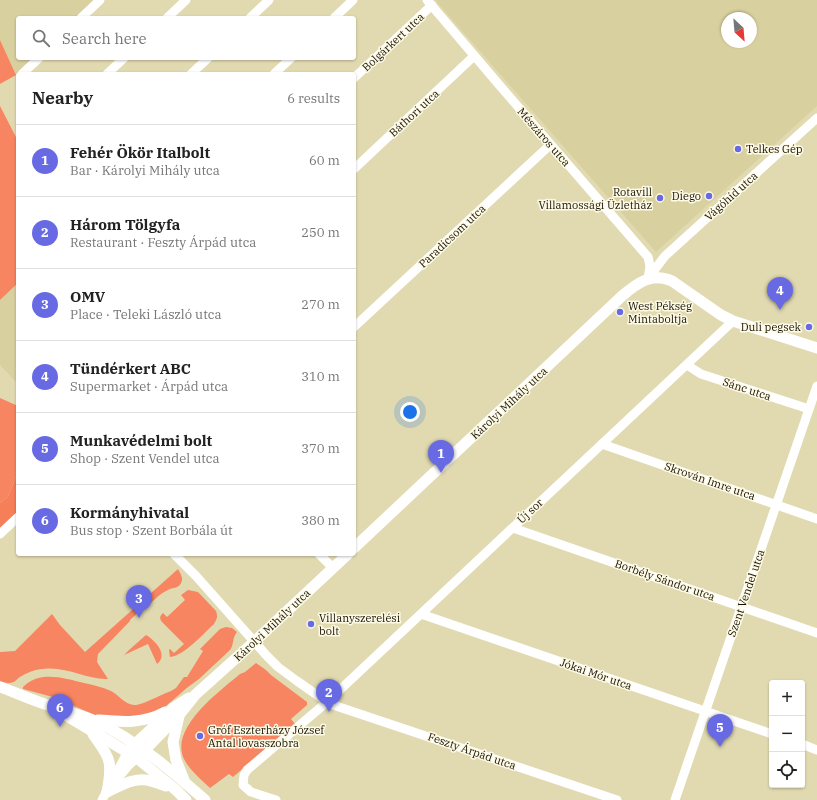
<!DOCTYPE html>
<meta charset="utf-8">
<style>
:root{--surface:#fff;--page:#f6f6f6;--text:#222;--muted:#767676;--line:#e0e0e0;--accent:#686ae4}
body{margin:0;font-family:"IBM Plex Serif",serif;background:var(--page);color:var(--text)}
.controls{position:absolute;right:12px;bottom:12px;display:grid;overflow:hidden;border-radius:4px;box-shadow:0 1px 3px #0004}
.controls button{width:36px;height:36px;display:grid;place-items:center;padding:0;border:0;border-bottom:1px solid var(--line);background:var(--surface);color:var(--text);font:20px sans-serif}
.compass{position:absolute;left:721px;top:12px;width:36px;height:36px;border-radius:50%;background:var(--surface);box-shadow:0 1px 3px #0004;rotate:154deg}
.you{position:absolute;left:410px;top:412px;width:14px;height:14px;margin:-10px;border:3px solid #fff;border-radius:50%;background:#1a73e8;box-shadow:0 0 0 6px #1a73e833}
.badge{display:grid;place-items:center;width:26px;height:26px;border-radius:50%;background:var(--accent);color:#fff;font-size:13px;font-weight:700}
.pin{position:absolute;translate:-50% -33px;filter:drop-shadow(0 1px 2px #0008)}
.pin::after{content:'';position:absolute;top:21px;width:14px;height:12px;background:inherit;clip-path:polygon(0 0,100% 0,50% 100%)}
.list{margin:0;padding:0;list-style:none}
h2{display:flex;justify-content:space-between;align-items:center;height:52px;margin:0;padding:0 16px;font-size:17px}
h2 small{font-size:13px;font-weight:400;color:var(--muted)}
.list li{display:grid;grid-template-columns:26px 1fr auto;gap:12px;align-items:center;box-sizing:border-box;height:72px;padding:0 16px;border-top:1px solid var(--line)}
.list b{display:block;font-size:15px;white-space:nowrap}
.list p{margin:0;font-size:13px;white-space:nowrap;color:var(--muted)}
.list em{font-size:13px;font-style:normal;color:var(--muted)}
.icon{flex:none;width:22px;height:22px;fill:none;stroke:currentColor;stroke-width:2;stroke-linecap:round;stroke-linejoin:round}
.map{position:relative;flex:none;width:817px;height:800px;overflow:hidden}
.search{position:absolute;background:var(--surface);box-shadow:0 1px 3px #0004;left:16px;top:16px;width:340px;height:44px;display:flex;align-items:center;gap:10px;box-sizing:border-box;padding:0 14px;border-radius:4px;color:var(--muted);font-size:15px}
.panel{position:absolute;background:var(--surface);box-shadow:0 1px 3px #0004;left:16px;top:72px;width:340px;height:484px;border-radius:4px}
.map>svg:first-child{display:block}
.built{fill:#d9d0a0;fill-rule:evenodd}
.green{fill:#f88561}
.forest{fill:#f67e58}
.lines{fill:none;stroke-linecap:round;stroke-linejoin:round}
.minor{stroke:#fff;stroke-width:9}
.tertiary{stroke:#fff;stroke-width:11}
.poi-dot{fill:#686ae4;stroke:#fefae6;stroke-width:1.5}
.labels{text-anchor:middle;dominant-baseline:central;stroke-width:3;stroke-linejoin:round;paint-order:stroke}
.street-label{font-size:11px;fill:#161305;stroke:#fefae6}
.poi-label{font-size:11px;fill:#161305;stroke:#fefae6;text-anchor:start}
</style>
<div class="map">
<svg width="817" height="800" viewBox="0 0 817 800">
<rect width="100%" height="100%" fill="#e1dab1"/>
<g class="built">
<path d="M0,0h99l-20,18h-61v40h16l-18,17 -16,-35z"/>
<path d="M435,0h382v106l-161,146zM727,18h24v24h-24z"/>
<path d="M18,283v101l-18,-19v-65z"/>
</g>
<g class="green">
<path d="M0,40l16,35 -16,9z"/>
<path d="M0,106l18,35v142l-18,17z"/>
<path d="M0,398l18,8v65l-10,26 -8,6z"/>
<path d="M178,569c2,4 6,9 3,14 -3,6 -8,4 -13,7 -9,4 -17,13 -25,20l-1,-1 -12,11v1l-32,33 -1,8 11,17c-21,1 -41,-13 -65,-10 -8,0 -16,4 -23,8 -4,3 -6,6 -11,6 -3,0 -6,-1 -9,-2v-29l15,-1 37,-37 8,11 25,27z"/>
<path d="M188,590l10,2 18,19c2,6 1,8 -2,13 -10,9 -30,32 -44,33l-1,-7 1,-1 4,4 10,-9 -22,-22c-3,-4 -2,-6 1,-9l4,4 18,-17 -4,-5z"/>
<path d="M226,627l6,1 5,4c-5,6 -3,13 -7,18l-31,29 -11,8 -22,19 -8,5 -10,4 -19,2 -4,-1 -3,4 -27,-5 -42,-18 -30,-8v-2c16,-17 41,-9 61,-4 9,2 18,4 27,8 8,4 13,13 23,14 7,1 28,-11 37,-14l5,-3 8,-11h3l16,-26 -3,-2 20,-20z"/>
<path d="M146,635c9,5 23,20 11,29l-9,-20 -24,11 5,-5z"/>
<path d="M256,663l10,7 5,5 36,27v3l-16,14 4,5 -62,53 -4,-3 -19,14c-9,-9 -20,-17 -26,-29 -15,-31 36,-68 56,-85l5,-2z"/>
</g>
<path class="forest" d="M18,471v46l-18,15v-29l8,-6z"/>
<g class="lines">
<g class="minor">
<path d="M427,0l74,87 147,170 2,9 -2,13"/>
<path d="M81,18l19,-18"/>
<path d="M167,18l19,-18"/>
<path d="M250,18l19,-18"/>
<path d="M334,18l19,-18"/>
<path d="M22,74l17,-16"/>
<path d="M107,74l17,-16"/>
<path d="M191,74l17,-16"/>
<path d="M274,74l17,-16"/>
<path d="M354,78l78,-73"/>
<path d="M354,169l120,-113"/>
<path d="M649,277l16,-21 152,-138"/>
<path d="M354,327l196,-182"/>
<path d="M687,365l14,9 108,35"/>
<path d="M602,444l215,75"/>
<path d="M513,528l304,105"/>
<path d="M0,534l18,-17"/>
<path d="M174,554l22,22 71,80 11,11 19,14 30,21 12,5 278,93"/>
<path d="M319,554l14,14"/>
<path d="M421,614l351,120"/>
<path d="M802,744l15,6"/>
<path d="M118,778l10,-12 9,-8"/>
<path d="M102,800l25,-47"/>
<path d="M276,800l-25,-8 -8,-7 1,-10 3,-5 80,-68 406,-381"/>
<path d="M675,800l142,-414"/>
</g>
<g class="tertiary">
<path d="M354,548l268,-252c15,-13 30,-24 50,-15l49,34 12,6 84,27"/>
<path d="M0,687c17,6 34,14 51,19 15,6 32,9 46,16 40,19 75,49 108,78"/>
<path d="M67,716l70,42 39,32 10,10"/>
<path d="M179,716l-6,26 3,18 8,20"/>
<path d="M98,720c24,2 45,4 67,-8"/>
<path d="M93,734c5,8 14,18 16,28 2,10 0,20 -2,30"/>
<path d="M130,749l5,-5 13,-12 25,-24 16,-10"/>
<path d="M137,758l42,-43 16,-20 59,-53 94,-88"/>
<path d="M107,792c13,-6 29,-16 44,-11 5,1 10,4 15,5"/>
</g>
</g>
<g class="poi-dot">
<circle cx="738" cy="149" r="4"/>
<circle cx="709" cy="196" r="4"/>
<circle cx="660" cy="198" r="4"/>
<circle cx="620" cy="312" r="4"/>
<circle cx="809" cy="327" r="4"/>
<circle cx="311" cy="624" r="4"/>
<circle cx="200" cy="736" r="4"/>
</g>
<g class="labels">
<g class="street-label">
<text transform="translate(393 42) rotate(-43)">Bolgárkert utca</text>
<text transform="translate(414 113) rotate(-43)">Báthori utca</text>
<text transform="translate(544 137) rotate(49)">Mészáros utca</text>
<text transform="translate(731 196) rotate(-42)">Vágóhíd utca</text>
<text transform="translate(452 236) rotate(-43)">Paradicsom utca</text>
<text transform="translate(747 389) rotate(18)">Sánc utca</text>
<text transform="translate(509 403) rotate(-43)">Károlyi Mihály utca</text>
<text transform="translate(710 481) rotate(19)">Skrován Imre utca</text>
<text transform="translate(530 511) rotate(-43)">Új sor</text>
<text transform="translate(665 580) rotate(19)">Borbély Sándor utca</text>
<text transform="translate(746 593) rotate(-71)">Szent Vendel utca</text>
<text transform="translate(272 625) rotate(-43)">Károlyi Mihály utca</text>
<text transform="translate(596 674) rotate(19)">Jókai Mór utca</text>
<text transform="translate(472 751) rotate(19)">Feszty Árpád utca</text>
</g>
<g class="poi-label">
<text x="746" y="149">Telkes Gép</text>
<text x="652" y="192" text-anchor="end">Rotavill<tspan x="652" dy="13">Villamossági Üzletház</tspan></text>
<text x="701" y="196" text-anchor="end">Diego</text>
<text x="628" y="306">West Pékség<tspan x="628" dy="13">Mintaboltja</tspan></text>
<text x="801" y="327" text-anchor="end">Duli pegsek</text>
<text x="319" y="618">Villanyszerelési<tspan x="319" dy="13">bolt</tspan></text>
<text x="208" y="730">Gróf Eszterházy József<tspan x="208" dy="13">Antal lovasszobra</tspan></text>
</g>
</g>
</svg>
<div class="controls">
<button>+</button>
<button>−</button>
<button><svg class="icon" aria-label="locate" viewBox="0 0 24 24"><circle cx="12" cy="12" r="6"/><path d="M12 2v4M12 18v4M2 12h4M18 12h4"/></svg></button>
</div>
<svg class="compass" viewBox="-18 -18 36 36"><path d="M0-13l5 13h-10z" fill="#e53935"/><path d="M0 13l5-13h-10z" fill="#767676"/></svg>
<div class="you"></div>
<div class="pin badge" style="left:441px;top:473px">1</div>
<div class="pin badge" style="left:329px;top:712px">2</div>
<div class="pin badge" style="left:139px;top:618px">3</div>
<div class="pin badge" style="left:780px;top:310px">4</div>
<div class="pin badge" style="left:720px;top:747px">5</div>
<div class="pin badge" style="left:60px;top:727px">6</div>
<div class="search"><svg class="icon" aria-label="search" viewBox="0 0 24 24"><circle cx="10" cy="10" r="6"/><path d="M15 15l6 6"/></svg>Search here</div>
<section class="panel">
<h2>Nearby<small>6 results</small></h2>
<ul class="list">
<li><span class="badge">1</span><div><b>Fehér Ökör Italbolt</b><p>Bar · Károlyi Mihály utca</p></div><em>60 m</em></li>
<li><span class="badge">2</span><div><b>Három Tölgyfa</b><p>Restaurant · Feszty Árpád utca</p></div><em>250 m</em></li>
<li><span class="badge">3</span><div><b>OMV</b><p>Place · Teleki László utca</p></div><em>270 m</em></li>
<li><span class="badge">4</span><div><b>Tündérkert ABC</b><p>Supermarket · Árpád utca</p></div><em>310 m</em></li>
<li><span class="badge">5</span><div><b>Munkavédelmi bolt</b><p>Shop · Szent Vendel utca</p></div><em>370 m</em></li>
<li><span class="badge">6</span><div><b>Kormányhivatal</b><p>Bus stop · Szent Borbála út</p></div><em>380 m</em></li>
</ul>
</section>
</div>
